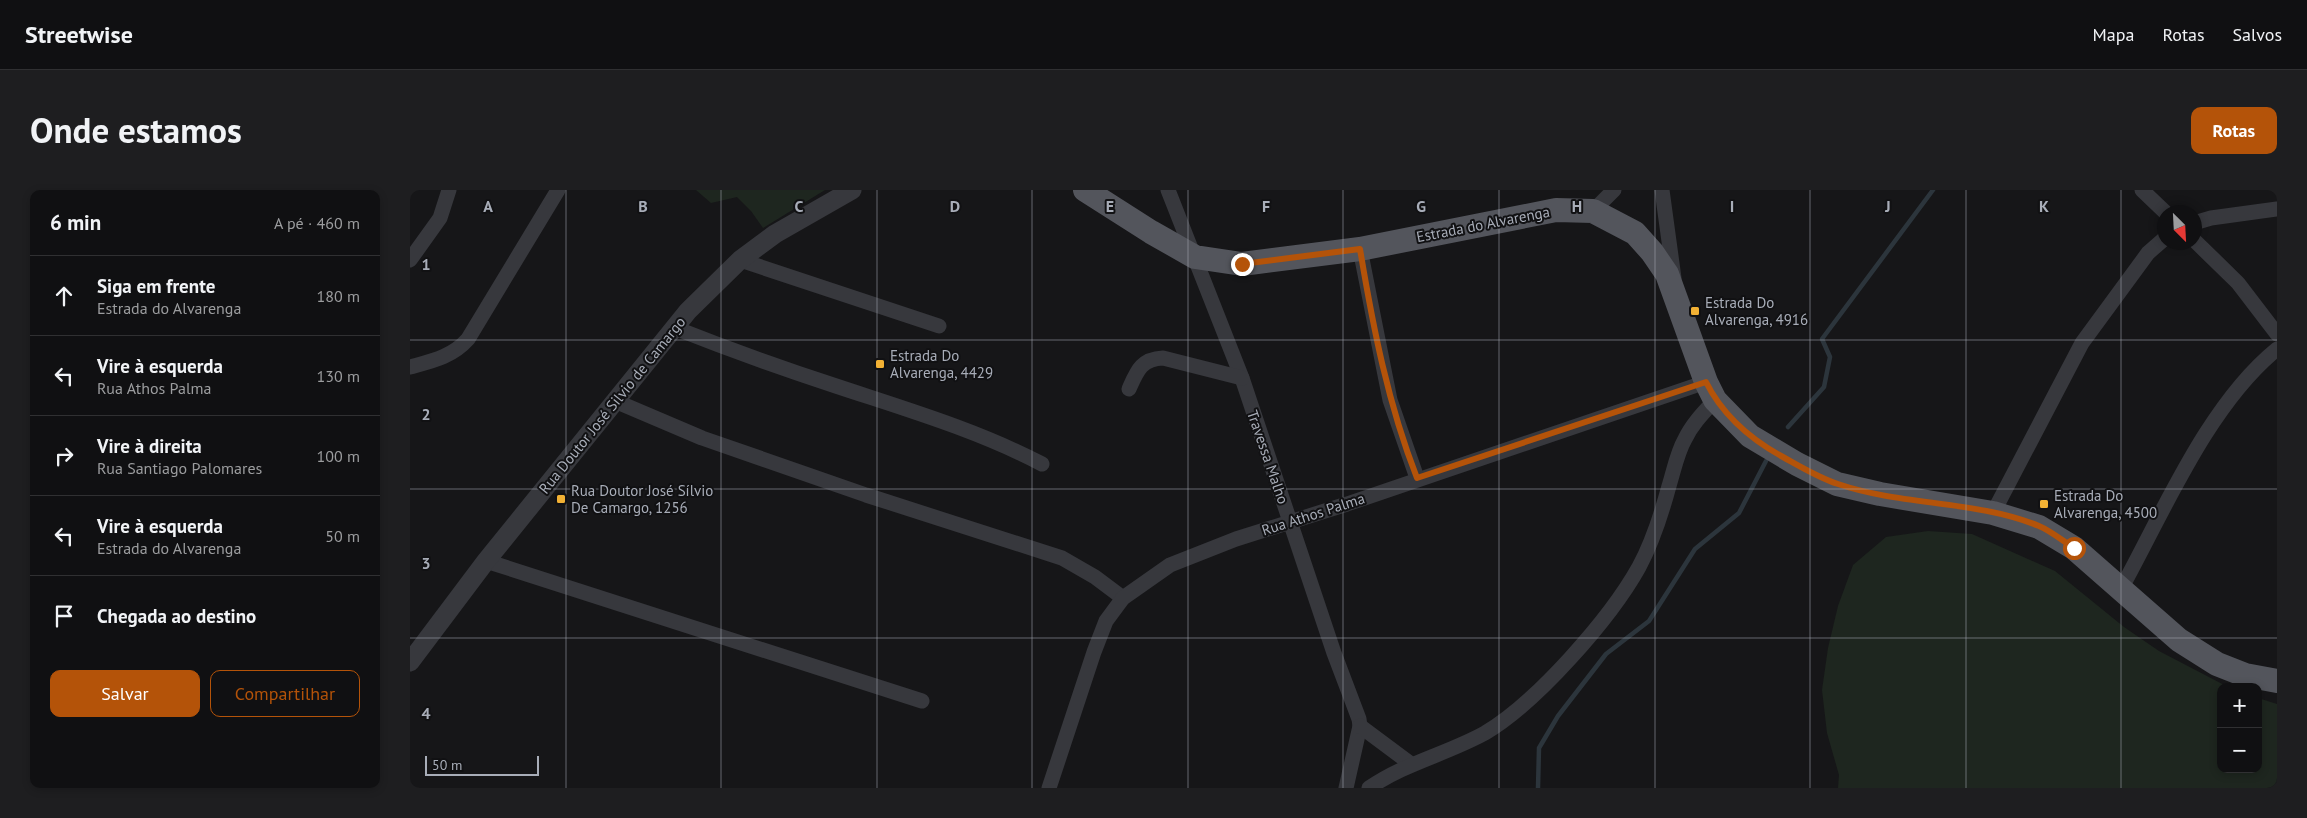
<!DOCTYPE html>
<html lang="pt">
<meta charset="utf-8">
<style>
:root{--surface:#101012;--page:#1e1e20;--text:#f1f3f6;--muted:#9c9d9f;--line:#303032;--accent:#b45309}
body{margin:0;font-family:"PT Sans",sans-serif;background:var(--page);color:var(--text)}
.controls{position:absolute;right:15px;bottom:15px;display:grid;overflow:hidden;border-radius:10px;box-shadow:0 2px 8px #0003}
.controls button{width:45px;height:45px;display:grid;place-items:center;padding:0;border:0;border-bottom:1px solid var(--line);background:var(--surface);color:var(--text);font:25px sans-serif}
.compass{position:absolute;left:1747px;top:15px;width:45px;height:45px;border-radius:50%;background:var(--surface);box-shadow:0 2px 8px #0003;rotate:156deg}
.scale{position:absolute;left:15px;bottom:12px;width:114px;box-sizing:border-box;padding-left:5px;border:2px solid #a8adb8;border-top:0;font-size:14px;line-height:18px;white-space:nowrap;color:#a8adb8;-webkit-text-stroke:4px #111113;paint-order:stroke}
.stop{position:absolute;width:15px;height:15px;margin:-11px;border:4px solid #b45309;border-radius:50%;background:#fff}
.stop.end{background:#b45309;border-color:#fff;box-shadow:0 1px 5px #0008}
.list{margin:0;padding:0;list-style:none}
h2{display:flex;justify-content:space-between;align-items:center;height:65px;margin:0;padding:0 20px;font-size:21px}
h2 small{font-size:16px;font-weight:400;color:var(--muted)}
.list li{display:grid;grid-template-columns:32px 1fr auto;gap:15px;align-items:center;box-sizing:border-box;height:80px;padding:0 20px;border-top:1px solid var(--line)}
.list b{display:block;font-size:19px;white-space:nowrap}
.list p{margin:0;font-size:16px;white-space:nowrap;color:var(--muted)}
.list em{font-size:16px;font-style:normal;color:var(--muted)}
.actions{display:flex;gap:10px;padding:15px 20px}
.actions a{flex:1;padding:11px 0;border:1px solid var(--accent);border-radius:10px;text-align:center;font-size:18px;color:var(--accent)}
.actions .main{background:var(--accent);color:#fff}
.icon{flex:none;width:28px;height:28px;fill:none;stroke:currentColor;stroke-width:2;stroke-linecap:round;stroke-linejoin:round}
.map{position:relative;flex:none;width:1867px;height:598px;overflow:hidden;border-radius:10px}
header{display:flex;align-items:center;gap:30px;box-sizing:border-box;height:70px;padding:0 25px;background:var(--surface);border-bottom:1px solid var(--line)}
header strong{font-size:24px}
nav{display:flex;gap:28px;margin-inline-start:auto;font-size:18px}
.intro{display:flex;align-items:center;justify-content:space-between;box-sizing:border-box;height:120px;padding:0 30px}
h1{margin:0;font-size:35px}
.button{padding:12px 22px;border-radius:10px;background:var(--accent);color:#fff;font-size:18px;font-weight:700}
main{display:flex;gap:30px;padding:0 30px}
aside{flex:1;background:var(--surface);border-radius:10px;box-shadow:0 2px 8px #0003}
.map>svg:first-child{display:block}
.green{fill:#1e261f}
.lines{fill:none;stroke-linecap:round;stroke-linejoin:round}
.stream{stroke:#2c353c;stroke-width:4.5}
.minor{stroke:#37383d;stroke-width:15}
.tertiary{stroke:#37383d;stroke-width:19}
.primary{stroke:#53555c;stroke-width:24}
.route{stroke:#b45309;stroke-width:6}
.grid{fill:none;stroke:#a8adb8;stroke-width:1;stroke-opacity:0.55}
.poi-dot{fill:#f2b134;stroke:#111113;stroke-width:2}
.labels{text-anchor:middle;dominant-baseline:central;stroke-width:4;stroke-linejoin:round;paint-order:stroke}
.street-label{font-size:15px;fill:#a8adb8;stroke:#111113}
.poi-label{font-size:15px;fill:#a8adb8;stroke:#111113;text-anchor:start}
.grid-label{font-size:16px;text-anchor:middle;font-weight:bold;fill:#a8adb8;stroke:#111113;stroke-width:4;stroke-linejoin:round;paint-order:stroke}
</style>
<header>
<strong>Streetwise</strong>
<nav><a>Mapa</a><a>Rotas</a><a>Salvos</a></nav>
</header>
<div class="intro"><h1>Onde estamos</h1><a class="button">Rotas</a></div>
<main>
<aside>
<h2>6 min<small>A pé · 460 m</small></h2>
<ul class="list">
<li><svg class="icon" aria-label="ahead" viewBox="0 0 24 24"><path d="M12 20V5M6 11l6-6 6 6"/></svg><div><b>Siga em frente</b><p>Estrada do Alvarenga</p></div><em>180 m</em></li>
<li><svg class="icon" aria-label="left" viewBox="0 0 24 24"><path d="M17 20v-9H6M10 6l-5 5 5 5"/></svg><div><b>Vire à esquerda</b><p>Rua Athos Palma</p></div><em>130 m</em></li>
<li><svg class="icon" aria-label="right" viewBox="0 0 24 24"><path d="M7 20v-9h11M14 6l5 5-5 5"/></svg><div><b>Vire à direita</b><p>Rua Santiago Palomares</p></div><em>100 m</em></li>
<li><svg class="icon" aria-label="left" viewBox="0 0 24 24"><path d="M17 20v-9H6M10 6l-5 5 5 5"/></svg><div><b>Vire à esquerda</b><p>Estrada do Alvarenga</p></div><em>50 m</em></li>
<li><svg class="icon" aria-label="arrive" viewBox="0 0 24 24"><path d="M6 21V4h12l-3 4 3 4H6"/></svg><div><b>Chegada ao destino</b></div></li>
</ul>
<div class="actions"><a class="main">Salvar</a><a>Compartilhar</a></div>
</aside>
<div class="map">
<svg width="1867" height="598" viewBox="0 0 1867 598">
<rect width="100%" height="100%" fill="#161618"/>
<g class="green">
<path d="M286,0h129l-62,38 -12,-17 -14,-14 -26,6z"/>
<path d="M1518,341l44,3 83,37 69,56 35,24 69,36h-7v82h37v-71l19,6v84h-439l1,-13 -12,-42 -5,-43 6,-42 10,-42 15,-41 33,-28z"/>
</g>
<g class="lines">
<g class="stream">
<path d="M1378,237l36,-40 6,-30 -8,-18 111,-149"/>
<path d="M1128,598l1,-40 19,-32 48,-62 43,-33 46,-72 44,-36 27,-52"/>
</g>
<g class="minor">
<path d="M758,0l74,188 92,275 25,66 1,7 -14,62"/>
<path d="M1252,0l12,88"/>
<path d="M1732,0l23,22"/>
<path d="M1183,21l21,-21"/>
<path d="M1784,33l17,-5 66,-9"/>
<path d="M1784,50l44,43 39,51"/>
<path d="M950,59l30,151 27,78"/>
<path d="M0,70l30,-42 9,-28"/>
<path d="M330,70l199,66"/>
<path d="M265,138c53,21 106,40 161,58 69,23 141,44 206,78"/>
<path d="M0,177c22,-6 42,-10 58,-28l90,-149"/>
<path d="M719,199c8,-18 12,-30 34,-31l79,20"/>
<path d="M205,211l87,37 164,57 196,63 33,19 28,21"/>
<path d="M1583,323l89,-170 66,-90 16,-14"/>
<path d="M76,371l436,140"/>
<path d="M1711,399c43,-78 87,-184 156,-240"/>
<path d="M950,536l51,38"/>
<path d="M639,598l45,-136 12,-31 17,-23 47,-33 66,-26 111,-35 359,-122"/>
<path d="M959,598c36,-25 78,-34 116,-55 51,-30 125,-114 154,-166 13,-24 23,-55 30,-81 5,-16 8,-33 16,-47 7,-15 19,-27 30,-39"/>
</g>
<path class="tertiary" d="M0,472l76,-101 202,-250 52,-51 35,-26 77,-44"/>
<path class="primary" d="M675,0l66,42 44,25 47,7 118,-15 196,-39 37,1 42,22 17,19 15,22 39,108 9,18 35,36 47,28 40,20 43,10 113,19 46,14 35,21 105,92 38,24 28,11 32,6"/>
</g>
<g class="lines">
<path class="route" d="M832,74l118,-15c13,78 28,155 57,229l289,-96c17,34 44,57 77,75 18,10 36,21 55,27 65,22 137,16 201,42 12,5 24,15 35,22"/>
</g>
<path class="grid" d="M156,0v598M311,0v598M467,0v598M622,0v598M778,0v598M933,0v598M1089,0v598M1245,0v598M1400,0v598M1556,0v598M1711,0v598M0,150h1867M0,299h1867M0,448h1867"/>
<g class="poi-dot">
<rect x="1280" y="116" width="10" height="10" rx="2.5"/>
<rect x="465" y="169" width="10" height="10" rx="2.5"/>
<rect x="146" y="304" width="10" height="10" rx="2.5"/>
<rect x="1629" y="309" width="10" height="10" rx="2.5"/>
</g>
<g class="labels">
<g class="street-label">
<text transform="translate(1073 34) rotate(-11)">Estrada do Alvarenga</text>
<text transform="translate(202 215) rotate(-51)">Rua Doutor José Silvio de Camargo</text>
<text transform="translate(858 267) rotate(71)">Travessa Malho</text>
<text transform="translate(903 324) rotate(-18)">Rua Athos Palma</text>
</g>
<g class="poi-label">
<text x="1295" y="112">Estrada Do<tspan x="1295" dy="17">Alvarenga, 4916</tspan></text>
<text x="480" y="165">Estrada Do<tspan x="480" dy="17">Alvarenga, 4429</tspan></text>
<text x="161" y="300">Rua Doutor José Sílvio<tspan x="161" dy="17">De Camargo, 1256</tspan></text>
<text x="1644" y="305">Estrada Do<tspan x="1644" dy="17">Alvarenga, 4500</tspan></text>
</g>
</g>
<g class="grid-label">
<text x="78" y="22">A</text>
<text x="233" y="22">B</text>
<text x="389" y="22">C</text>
<text x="545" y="22">D</text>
<text x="700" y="22">E</text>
<text x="856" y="22">F</text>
<text x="1011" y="22">G</text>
<text x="1167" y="22">H</text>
<text x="1322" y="22">I</text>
<text x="1478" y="22">J</text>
<text x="1634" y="22">K</text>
<text x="16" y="80">1</text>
<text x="16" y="230">2</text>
<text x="16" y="379">3</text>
<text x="16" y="529">4</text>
</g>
</svg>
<div class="controls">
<button>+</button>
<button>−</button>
</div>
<svg class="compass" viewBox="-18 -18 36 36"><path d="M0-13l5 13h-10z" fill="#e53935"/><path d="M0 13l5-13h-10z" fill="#9c9d9f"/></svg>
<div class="scale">50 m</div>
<div class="stop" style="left:1664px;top:358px"></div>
<div class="stop end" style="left:832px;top:74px"></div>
</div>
</main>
